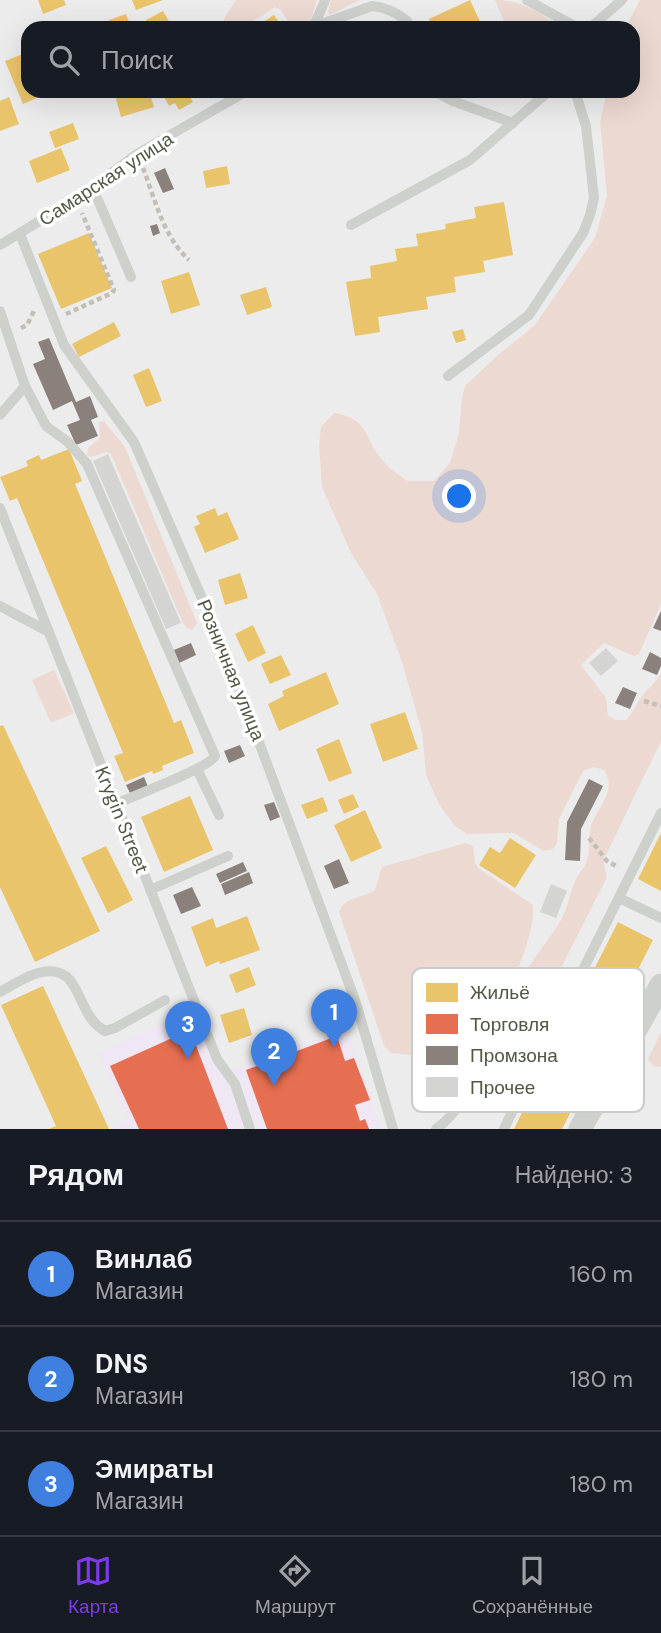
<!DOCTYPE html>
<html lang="ru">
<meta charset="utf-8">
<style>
:root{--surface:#171b24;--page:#242831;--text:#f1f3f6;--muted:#9ea1a6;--line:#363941;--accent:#7c3aed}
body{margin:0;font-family:"DM Sans",sans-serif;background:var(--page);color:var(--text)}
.you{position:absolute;left:460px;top:497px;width:24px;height:24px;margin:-18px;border:5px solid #fff;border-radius:50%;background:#1a73e8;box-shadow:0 0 0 10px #1a73e833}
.badge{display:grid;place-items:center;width:46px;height:46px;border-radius:50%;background:var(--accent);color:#fff;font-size:23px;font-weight:700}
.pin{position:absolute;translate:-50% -58px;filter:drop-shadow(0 2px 4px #0008)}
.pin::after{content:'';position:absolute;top:37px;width:24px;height:21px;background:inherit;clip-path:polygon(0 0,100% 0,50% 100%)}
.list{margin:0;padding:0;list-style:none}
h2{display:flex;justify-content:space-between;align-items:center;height:91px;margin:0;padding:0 28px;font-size:30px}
h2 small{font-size:23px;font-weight:400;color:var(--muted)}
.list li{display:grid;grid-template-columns:46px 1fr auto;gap:21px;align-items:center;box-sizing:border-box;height:105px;padding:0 28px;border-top:2px solid var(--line)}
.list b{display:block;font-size:26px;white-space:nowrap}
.list p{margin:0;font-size:23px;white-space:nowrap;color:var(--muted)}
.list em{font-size:23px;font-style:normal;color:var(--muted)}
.icon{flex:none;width:38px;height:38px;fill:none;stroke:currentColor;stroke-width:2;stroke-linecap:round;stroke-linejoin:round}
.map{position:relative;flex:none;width:661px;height:1129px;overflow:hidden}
.search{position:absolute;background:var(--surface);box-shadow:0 7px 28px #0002;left:21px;right:21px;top:21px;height:77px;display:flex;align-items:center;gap:18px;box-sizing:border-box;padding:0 24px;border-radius:21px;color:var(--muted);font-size:26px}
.sheet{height:406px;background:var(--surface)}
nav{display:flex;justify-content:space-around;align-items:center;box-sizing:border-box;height:98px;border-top:2px solid var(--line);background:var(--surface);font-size:19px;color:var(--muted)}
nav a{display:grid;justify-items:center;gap:4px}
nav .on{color:var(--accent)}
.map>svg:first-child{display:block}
.commercial{fill:#efe7f4}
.green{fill:#ecd9d1}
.homes{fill:#e9c46a}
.shops{fill:#e76f51}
.industry{fill:#8a817c}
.building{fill:#d4d5d2}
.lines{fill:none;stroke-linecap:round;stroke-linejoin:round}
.path{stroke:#c3bfb7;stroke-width:4.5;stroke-dasharray:5 3.5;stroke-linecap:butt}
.lane{stroke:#cdd0cb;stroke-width:10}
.street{stroke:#cdd0cb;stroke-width:23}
.labels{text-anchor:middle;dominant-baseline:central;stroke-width:7;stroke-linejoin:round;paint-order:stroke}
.street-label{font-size:19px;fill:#505845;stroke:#fff}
.key{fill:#fff;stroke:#cacdc7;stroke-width:2}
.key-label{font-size:19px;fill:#505845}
</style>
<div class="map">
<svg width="661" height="1129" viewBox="0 0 661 1129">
<rect width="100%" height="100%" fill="#ececed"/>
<path class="commercial" d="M195,1009l29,65 25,-12 98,-33 34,100h-268l15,-9 -30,-66z"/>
<g class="green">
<path d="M236,0h81l-7,22 -5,6h-13l-11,-18 -6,-3 -25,16 -1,5h-28l4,-11z"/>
<path d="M331,0h29l-30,15 -2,-3z"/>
<path d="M495,0c28,0 44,13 67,28h-55z"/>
<path d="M640,0h21v604l-22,50 -5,2 -30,-13 -23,22 25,33 2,18 7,4h11c7,-7 10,-16 16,-24 7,-9 14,-13 19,-23v68l-56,116 -1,8 3,12 -75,148 -5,2 -7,-3c-19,-36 25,-75 41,-104 7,-13 9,-28 15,-41 3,-6 9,-12 11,-18 4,-12 0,-26 5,-38 8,-19 25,-33 12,-53l-11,-3 -10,4 -24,48 -2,24 -4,6 -9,2 -30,-18 -47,1 -13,-9 -15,-21 -13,-29 -4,-43 -20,-70 -25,-68 -26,-41 -29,-66 -3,-42 2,-18 13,-14c38,6 29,28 51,50 6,7 15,12 22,18h27l16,-18 9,-30 3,-36 3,-11 33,-31 37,-30 60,-87 12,-43 -7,-73 7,-31h26v-63h-8z"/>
<path d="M104,421l21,26 70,171 2,5 -5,7 -4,-1 -5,-6 -72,-169 -5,-2 -15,5 -4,-2 1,-7 12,-10 -1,-16z"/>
<path d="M54,670l20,43 -23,10 -19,-43z"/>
<path d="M465,843l8,3 2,17 3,5 55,37c3,40 -38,112 -55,151l-9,5 -78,-8 -7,-7 -45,-134c5,-15 24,-14 36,-22l7,-23z"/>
<path d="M661,1032v35l-8,-1 -5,-7z"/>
</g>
<g class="homes">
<path d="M38,0h26l2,5 -23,9z"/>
<path d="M132,0h31l-27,10z"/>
<path d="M470,0l13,28h-50l-4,-9z"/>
<path d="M163,11l8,14 -5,3h-27l9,-5 -2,-3z"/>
<path d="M126,14l5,14h-19l-3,-8z"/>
<path d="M274,15l7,10 -4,3h-23z"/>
<path d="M28,52v39h25l-30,13 -18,-43z"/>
<path d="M114,91h35l5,16 -33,10z"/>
<path d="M161,91h26l6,11 -14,8 -4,-7 -6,3z"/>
<path d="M9,97l10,27 -19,7v-30z"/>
<path d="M73,123l6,16 -24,9 -6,-16z"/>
<path d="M61,148l9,22 -33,13 -8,-22z"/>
<path d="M227,166l3,18 -24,4 -3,-17z"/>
<path d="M504,202l9,53 -30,6 2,11 -31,5 2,15 -30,5 2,12 -50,8 2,15 -25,4 -9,-54 25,-4 -1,-12 27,-5 -2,-12 23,-3 -2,-12 30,-5 -1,-5 31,-6 -2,-11z"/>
<path d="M89,233l23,55 -51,21 -23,-55z"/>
<path d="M189,272l11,33 -29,9 -10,-33z"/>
<path d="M266,287l6,20 -25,8 -7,-20z"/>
<path d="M114,322l7,14 -42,21 -7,-13z"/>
<path d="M463,329l3,11 -10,3 -4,-11z"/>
<path d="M149,368l13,33 -16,6 -13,-32z"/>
<path d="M69,449l13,32 -7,3 99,239 7,-3 13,33 -32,13 1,4 -10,4 -1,-3 -27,11 -11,-26 9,-3 -106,-255 -7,3 -10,-24 28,-11 -2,-5 13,-6 2,5z"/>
<path d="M215,508l3,8 9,-4 12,27 -34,14 -11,-26 6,-3 -4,-8z"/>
<path d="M240,573l8,25 -23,7 -7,-25z"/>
<path d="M253,625l13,28 -18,9 -13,-28z"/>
<path d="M281,655l10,20 -21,9 -9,-20z"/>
<path d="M326,672l13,32 -60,27 -11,-27 16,-8 -2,-5z"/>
<path d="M405,712l13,37 -35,13 -13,-38z"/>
<path d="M3,725l97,206 -65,31 -35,-75v-161z"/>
<path d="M339,739l13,34 -23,9 -13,-33z"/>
<path d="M353,794l6,13 -15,7 -6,-14z"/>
<path d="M190,796l23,54 -49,22 -23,-55z"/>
<path d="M323,797l5,14 -21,8 -6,-14z"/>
<path d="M365,810l17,38 -31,14 -17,-37z"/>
<path d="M661,833v58l-23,-12z"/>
<path d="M510,838l26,17 -21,33 -36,-23 11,-18 10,6z"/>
<path d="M106,846l27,54 -25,13 -27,-55z"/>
<path d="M247,916l13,34 -40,14 -1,-3 -13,6 -15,-40 22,-9 3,10z"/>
<path d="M618,922l35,18 -57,112 -35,-17z"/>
<path d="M249,967l7,18 -20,8 -7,-18z"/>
<path d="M43,986l66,143h-60l7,-3 -55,-121z"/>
<path d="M244,1008l8,27 -23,8 -9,-28z"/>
<path d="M540,1076l39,20 -17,33h-48z"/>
</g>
<g class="shops">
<path d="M190,1030l38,99h-89l-29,-63z"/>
<path d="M337,1036l8,25 9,-3 16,42 -15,5 5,16 5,-2 4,10h-102l-21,-59z"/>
</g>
<g class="industry">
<path d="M165,168l9,21 -11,4 -9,-20z"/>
<path d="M157,224l3,9 -7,3 -3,-10z"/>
<path d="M49,338l27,64 14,-6 8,21 -7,3 7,16 -22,9 -9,-20 13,-5 -8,-19 -19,9 -20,-46 12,-5 -7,-17z"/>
<path d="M661,611v20l-8,-3z"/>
<path d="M191,643l5,12 -17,8 -5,-13z"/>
<path d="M650,652l11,6v8l-4,9 -15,-6z"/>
<path d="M623,687l14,6 -7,16 -15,-6z"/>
<path d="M240,745l5,11 -16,7 -5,-12z"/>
<path d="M144,777l4,10 -17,8 -5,-10z"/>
<path d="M589,779l14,7 -22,43 -1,32 -15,-1 2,-38z"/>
<path d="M274,802l6,15 -10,4 -6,-16z"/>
<path d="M339,859l10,24 -15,6 -10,-23z"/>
<path d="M243,862l4,9 -27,12 -4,-9z"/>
<path d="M249,872l4,11 -28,12 -4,-11z"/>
<path d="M192,887l9,19 -20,8 -8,-19z"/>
</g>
<g class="building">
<path d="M108,454l73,169 -15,6 -73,-168z"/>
<path d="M606,648l12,13 -17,15 -12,-13z"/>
<path d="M551,884l16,7 -11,27 -16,-6z"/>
</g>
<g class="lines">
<g class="path">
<path d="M143,168c12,31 20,68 46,92"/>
<path d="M66,314l46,-21 2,-3 -32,-77"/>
<path d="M21,328l6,-3 7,-14"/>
<path d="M644,701l17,5"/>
<path d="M589,838l18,23 11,6"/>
</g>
<g class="lane">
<path d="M527,0l51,28"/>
<path d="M313,27l59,-21c14,1 25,7 35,15l1,7"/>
<path d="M313,28l12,-28"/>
<path d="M590,28l32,-28"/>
<path d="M434,91l19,10 60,22"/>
<path d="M92,186l39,91"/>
<path d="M351,225l119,-65 79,-69"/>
<path d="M20,234l44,111 70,97 91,209 130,349 38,129"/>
<path d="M0,245l76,-46 61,-45 110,-63"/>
<path d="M0,311l25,75 -25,29"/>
<path d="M448,376l81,-61 54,-82 7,-18 4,-17 -8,-72 -11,-35"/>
<path d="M25,386l21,40 22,16 19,22 128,292c-6,12 -82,40 -100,48"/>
<path d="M0,508l217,551 18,25 15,45"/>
<path d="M0,606l49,26"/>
<path d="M197,769l22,46"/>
<path d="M150,890l78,-34"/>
<path d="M619,898l42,20"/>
<path d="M0,992c18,-10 47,-31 67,-15 8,7 12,20 17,29 5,10 10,19 21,25l10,-3 50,-28"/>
<path d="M613,1069l-54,-27 -4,-9v-7l106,-213"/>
<path d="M436,1129c18,-13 29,-32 41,-51"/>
<path d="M504,1129l8,-17"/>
</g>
<path class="street" d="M580,1129l81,-144"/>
</g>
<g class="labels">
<g class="street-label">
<text transform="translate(106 179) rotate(-33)">Самарская улица</text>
<text transform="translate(231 670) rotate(68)">Розничная улица</text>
<text transform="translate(122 820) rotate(68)">Krygin Street</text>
</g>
</g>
<rect x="412" y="968" width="232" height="144" rx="10" class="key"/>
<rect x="426" y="983" width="32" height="19" fill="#e9c46a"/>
<rect x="426" y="1014" width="32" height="20" fill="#e76f51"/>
<rect x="426" y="1046" width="32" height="19" fill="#8a817c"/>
<rect x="426" y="1077" width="32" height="20" fill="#d4d5d2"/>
<g class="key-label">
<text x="470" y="999">Жильё</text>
<text x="470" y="1031">Торговля</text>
<text x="470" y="1062">Промзона</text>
<text x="470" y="1094">Прочее</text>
</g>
</svg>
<div class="you"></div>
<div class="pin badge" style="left:334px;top:1047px;background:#3f7fe0">1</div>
<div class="pin badge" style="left:274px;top:1086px;background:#3f7fe0">2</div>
<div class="pin badge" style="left:188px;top:1059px;background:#3f7fe0">3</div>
<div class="search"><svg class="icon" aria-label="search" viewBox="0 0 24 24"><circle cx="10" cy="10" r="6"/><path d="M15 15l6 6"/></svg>Поиск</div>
</div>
<section class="sheet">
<h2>Рядом<small>Найдено: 3</small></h2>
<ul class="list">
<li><span class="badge" style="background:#3f7fe0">1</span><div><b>Винлаб</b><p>Магазин</p></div><em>160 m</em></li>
<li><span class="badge" style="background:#3f7fe0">2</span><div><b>DNS</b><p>Магазин</p></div><em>180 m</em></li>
<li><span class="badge" style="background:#3f7fe0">3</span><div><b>Эмираты</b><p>Магазин</p></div><em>180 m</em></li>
</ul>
</section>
<nav>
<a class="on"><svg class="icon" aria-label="map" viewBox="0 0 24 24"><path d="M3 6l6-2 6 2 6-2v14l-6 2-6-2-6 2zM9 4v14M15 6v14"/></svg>Карта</a>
<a><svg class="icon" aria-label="directions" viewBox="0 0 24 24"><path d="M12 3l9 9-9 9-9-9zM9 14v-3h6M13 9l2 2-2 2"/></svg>Маршрут</a>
<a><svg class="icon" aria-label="saved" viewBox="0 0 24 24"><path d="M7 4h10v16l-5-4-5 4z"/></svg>Сохранённые</a>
</nav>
